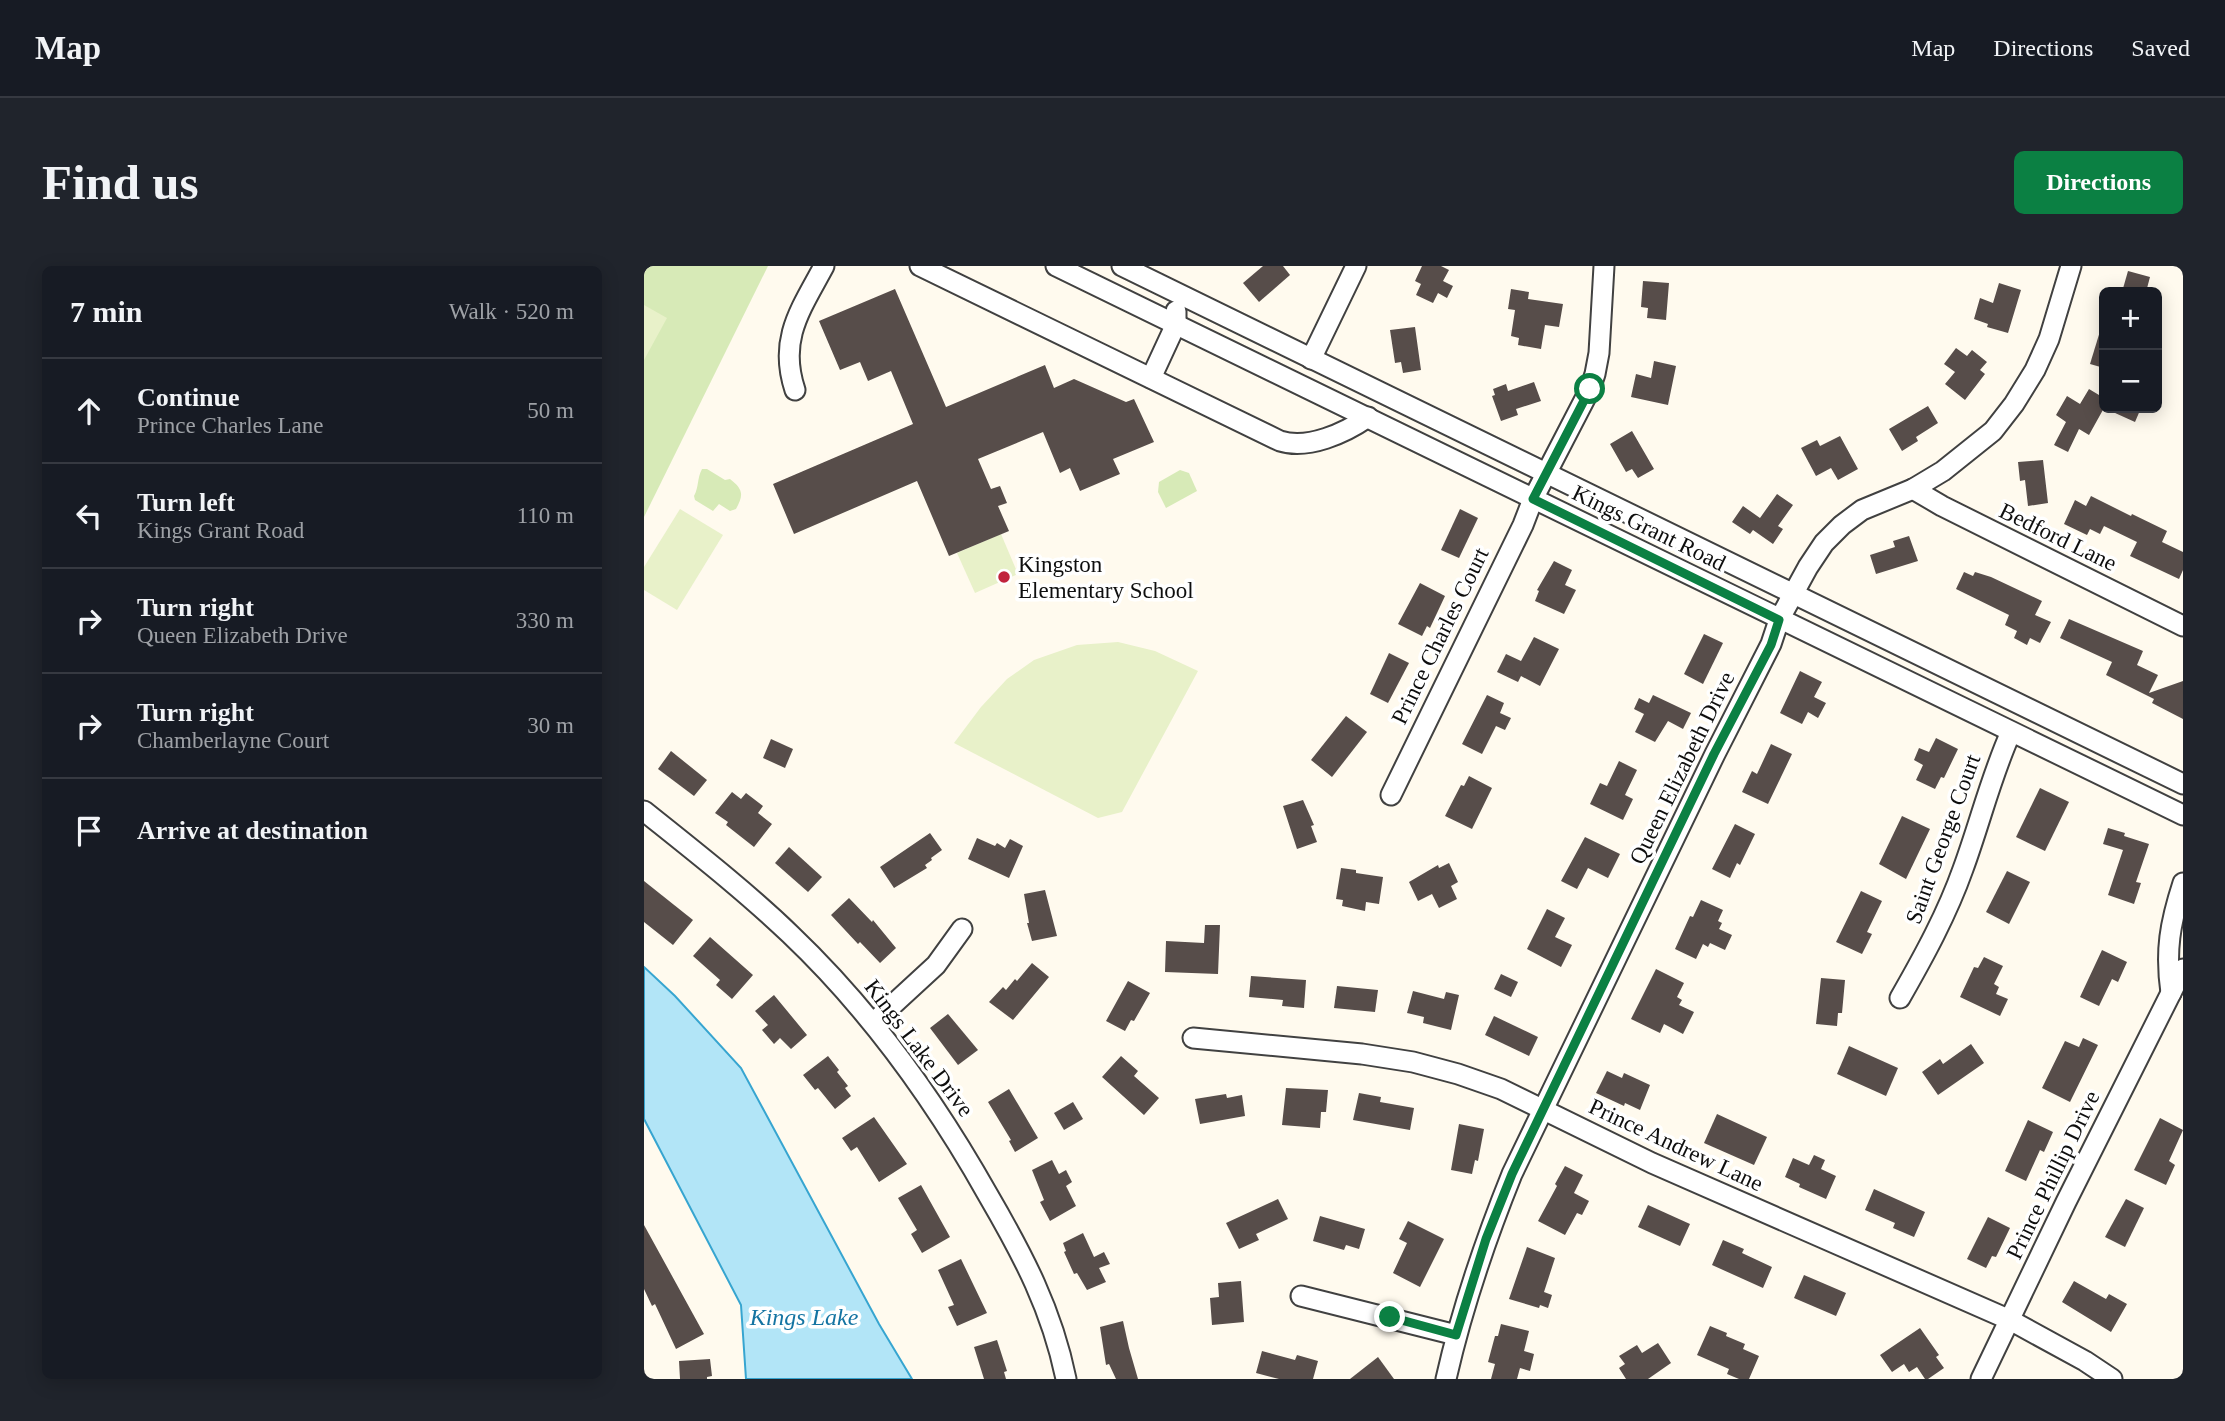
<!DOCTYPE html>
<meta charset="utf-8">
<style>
:root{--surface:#171b24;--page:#20242c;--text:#f1f3f6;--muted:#9ea1a6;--line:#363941;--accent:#0b8043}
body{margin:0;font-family:Georgia,serif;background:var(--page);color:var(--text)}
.controls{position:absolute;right:21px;top:21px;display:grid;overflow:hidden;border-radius:10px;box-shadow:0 4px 18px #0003}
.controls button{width:63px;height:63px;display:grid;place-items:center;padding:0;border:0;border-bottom:2px solid var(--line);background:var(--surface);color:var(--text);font:35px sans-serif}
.stop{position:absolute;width:21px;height:21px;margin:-16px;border:5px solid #0b8043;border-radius:50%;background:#fff}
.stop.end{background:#0b8043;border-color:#fff;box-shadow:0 2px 7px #0008}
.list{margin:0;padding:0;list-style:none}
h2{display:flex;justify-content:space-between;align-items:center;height:91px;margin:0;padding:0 28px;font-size:30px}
h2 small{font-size:23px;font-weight:400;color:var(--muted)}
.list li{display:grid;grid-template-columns:46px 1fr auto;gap:21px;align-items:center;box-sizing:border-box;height:105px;padding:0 28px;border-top:2px solid var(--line)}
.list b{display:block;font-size:26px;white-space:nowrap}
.list p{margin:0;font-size:23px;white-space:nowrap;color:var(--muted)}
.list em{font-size:23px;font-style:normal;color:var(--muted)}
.icon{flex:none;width:38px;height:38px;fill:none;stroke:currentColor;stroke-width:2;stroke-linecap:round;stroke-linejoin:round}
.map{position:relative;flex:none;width:1539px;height:1113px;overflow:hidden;border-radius:10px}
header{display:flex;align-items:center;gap:42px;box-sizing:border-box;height:98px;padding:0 35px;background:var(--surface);border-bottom:2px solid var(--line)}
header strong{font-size:33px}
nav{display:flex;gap:38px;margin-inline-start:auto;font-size:24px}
.intro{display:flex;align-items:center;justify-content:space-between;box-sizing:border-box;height:168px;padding:0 42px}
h1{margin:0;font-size:49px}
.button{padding:18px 32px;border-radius:10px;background:var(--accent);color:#fff;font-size:24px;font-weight:700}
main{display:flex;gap:42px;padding:0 42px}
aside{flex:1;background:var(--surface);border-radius:10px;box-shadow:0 4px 18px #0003}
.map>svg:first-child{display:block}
.green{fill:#d7eab7}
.pitch{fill:#e8f1c9}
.water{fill:#b2e5f7;stroke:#37a5d0;stroke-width:2}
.building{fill:#574d4a}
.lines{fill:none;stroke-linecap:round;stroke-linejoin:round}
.minor-casing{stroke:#414141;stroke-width:23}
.minor{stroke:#fff;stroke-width:19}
.route{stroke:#0b8043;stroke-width:9}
.poi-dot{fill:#c1233c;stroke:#fff;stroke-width:2.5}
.labels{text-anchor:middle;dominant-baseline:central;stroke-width:7;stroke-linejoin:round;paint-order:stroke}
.street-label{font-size:23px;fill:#0e0e0e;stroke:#fff}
.poi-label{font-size:23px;fill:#0e0e0e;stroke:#fff;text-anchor:start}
.water-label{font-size:24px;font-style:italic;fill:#1474a2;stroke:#fff}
</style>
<header>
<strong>Map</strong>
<nav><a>Map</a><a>Directions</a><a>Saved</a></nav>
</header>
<div class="intro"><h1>Find us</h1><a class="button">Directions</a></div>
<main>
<aside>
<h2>7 min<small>Walk · 520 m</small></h2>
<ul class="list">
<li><svg class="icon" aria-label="ahead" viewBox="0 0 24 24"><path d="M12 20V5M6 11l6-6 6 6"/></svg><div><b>Continue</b><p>Prince Charles Lane</p></div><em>50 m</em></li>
<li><svg class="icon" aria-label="left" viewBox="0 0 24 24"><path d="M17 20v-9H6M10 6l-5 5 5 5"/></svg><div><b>Turn left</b><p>Kings Grant Road</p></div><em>110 m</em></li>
<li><svg class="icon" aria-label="right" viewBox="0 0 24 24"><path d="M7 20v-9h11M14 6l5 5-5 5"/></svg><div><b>Turn right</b><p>Queen Elizabeth Drive</p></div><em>330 m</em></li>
<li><svg class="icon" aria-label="right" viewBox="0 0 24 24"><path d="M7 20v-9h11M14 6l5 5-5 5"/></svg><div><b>Turn right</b><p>Chamberlayne Court</p></div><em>30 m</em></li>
<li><svg class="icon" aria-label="arrive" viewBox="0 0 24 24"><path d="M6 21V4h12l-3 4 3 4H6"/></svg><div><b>Arrive at destination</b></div></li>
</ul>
</aside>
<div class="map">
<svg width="1539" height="1113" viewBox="0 0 1539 1113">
<rect width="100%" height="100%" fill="#fffaee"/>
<g class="green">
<path d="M0,0h124l-124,251z"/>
<path d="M58,203h5l18,11 5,-1c13,10 14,16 6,30l-6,2 -11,-7 -6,7 -18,-11 -1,-4c5,-9 3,-18 8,-27z"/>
<path d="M536,204l9,3 8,18 -31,17 -8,-16 1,-10z"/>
</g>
<g class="pitch">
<path d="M0,39l23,13 -23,42z"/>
<path d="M36,243l43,26 -46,75 -33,-20v-23z"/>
<path d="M357,268l17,40 -43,19 -18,-40z"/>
<path d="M474,376l37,9 43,20 -76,141 -24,6 -144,-75 27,-36 26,-28 27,-19 43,-15z"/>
</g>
<path class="water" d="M0,701l31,29 66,72 138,256 33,55h-166l-5,-74 -97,-186z"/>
<g class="building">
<path d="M619,0h20l7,9 -31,27 -16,-19z"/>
<path d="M778,0h19l8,4 -6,11 10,5 -6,12 -9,-5 -5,10 -17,-8 5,-11 -6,-3z"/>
<path d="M1484,5l22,6 -4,15h-24z"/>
<path d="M999,15l26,2 -3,37 -19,-2 1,-10 -7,-1z"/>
<path d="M1355,17l22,7 -13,43 -21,-6 1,-3 -14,-5 6,-21 13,5z"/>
<path d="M251,23l51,118 99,-42 9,23 20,-9 52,23 8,-3 20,43 -41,17 7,15 -40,17 -10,-23 -10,5 -17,-41 -65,27 13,30 9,-3 7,17 -9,3 11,25 -60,25 -32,-75 -123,53 -21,-50 140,-60 -22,-53 -23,10 -8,-19 -20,8 -21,-49z"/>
<path d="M867,23l18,3 -1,7 35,5 -4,23 -14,-2 -4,24 -23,-4 1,-7 -8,-2 4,-26 -7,-1z"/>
<path d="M771,61l6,43 -18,3 -2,-11 -6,1 -5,-33z"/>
<path d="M1457,62l3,1v39l-14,-4z"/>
<path d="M1312,82l11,8 5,-6 15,12 -7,8 5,4 -20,26 -20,-16 10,-12 -11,-8z"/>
<path d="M1010,95l22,5 -8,39 -37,-8 5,-23 15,4z"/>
<path d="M890,116l7,19 -25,8 2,6 -17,6 -9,-25 3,-1 -2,-6 13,-5 2,7z"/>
<path d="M1445,123l15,9v10h37l-6,14 -31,-14 -15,27 -10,-6 -11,23 -14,-7 12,-23 -10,-7 11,-19 13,8z"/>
<path d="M1284,140l10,17 -22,14 2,4 -16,10 -13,-22z"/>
<path d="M988,165l22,38 -16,9 -6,-9 -6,3 -16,-28z"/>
<path d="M1196,170l18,33 -20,11 -7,-12 -15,8 -15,-28 16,-8 3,6z"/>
<path d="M1399,194l5,43 -20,3 -3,-26 -5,1 -2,-19z"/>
<path d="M1133,228l16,11 -15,21 5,3 -10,15 -20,-14 -3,4 -18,-12 11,-16 17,12z"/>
<path d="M1447,230l40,20 1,-2 35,17 -5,11 21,10v18l-4,9 -49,-23 7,-14 -33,-16 -4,8 -10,-5 -3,6 -23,-11 11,-24 11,6z"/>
<path d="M816,243l18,9 -19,40 -18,-8z"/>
<path d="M1265,270l9,25 -42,13 -6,-19 25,-8 -2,-6z"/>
<path d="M910,295l18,9 -7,15 11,5 -12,24 -29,-13 4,-10 -2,-1z"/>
<path d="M1320,306l9,4 2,-4 16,5 51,24 -7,14 16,7 -11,21 -10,-5 -3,7 -13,-7 3,-7 -12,-6 4,-10 -53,-26z"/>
<path d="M776,317l25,13 -15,32 -3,-2 -5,10 -24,-12z"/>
<path d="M1425,353l74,32 -6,14 21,10 -9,18 34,-12v38l-31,-16 2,-4 -48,-24 6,-13 -52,-24z"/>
<path d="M1060,368l19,9 -20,41 -19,-10z"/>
<path d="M890,371l25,12 -19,37 -19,-10 -3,6 -21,-10 9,-18 15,7z"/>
<path d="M745,387l20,10 -21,40 -18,-9z"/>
<path d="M1156,405l22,11 -8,15 12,6 -8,15 -10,-6 -6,12 -22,-11z"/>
<path d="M843,429l17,8 -4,10 11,5 -6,12 -9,-4 -14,28 -20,-10z"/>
<path d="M1009,429l38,18 -8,16 -15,-8 -13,21 -20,-10 9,-18 -10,-5 5,-11 10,5z"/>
<path d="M702,450l21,16 -35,45 -21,-17z"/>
<path d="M1292,472l22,11 -14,29 -3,-1 -6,12 -19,-9 7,-15 -9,-5 5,-12 10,4z"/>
<path d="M127,473l22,10 -8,19 -22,-10z"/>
<path d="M1127,478l21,10 -24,50 -26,-12 10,-21 5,3z"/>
<path d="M27,485l36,29 -13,16 -36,-27z"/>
<path d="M975,495l18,9 -12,25 8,4 -10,21 -33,-16 10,-21 7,3z"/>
<path d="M825,510l23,12 -20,41 -27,-13 16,-31 3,1z"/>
<path d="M1396,522l29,14 -24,49 -29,-14z"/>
<path d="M88,526l9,7 5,-6 17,13 -5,7 14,11 -18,23 -28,-22 2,-3 -13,-9z"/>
<path d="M659,534l11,25 -3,1 6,16 -20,7 -14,-43z"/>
<path d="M1258,550l28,13 -24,50 -27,-15z"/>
<path d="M1091,558l20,10 -15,31 -3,-2 -7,15 -18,-9z"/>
<path d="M1464,562l17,5 -1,3 25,8 -13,38 5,1 -7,21 -26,-9 15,-45 -20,-6z"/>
<path d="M286,567l12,17 -11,8 1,2 -7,5 2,3 -33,20 -14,-21z"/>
<path d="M941,571l35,17 -12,24 -20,-10 -11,21 -16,-8z"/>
<path d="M333,572l18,8 2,-3 8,5 5,-9 13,7 -14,32 -41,-19z"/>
<path d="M145,581l33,30 -14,15 -33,-29z"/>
<path d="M805,597l9,19 -7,4 6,13 -18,9 -7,-14 -14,7 -9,-19 29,-17 1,3z"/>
<path d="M697,602l15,2v3l27,4 -4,27 -13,-2 -1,9 -23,-5 1,-6 -7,-1z"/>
<path d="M1363,605l23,11 -21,42 -23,-12z"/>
<path d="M0,615l49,39 -20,25 -29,-23z"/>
<path d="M401,624l12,46 -25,5 -5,-18h2l-5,-29z"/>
<path d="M1217,625l21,10 -15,31 5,2 -10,20 -26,-12z"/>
<path d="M205,632l23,24 1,-2 23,28 -16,15 -20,-21 -2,2 -27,-29z"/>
<path d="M1057,634l22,10 -5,11 4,2 -3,6 13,6 -7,15 -15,-7 -2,4 -5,-3 -7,15 -21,-10 15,-33 3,1z"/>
<path d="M903,643l18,9 -10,19 17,8 -11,22 -34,-18z"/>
<path d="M561,659h15l-2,49 -53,-2 1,-31 38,2z"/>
<path d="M66,671l43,38 -21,24 -16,-14 4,-5 -27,-24z"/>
<path d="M1458,684l25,12 -9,20 -6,-3 -13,27 -19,-9z"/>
<path d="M1340,691l19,9 -9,18 5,3 -3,7 12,5 -8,17 -40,-19 14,-30 4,1z"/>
<path d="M388,697l17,14 -36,43 -24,-18 14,-15 3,3 9,-11 2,2z"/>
<path d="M1012,703l28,14 -7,14 5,3 -3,5 15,7 -11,22 -19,-10 -4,9 -29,-14z"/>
<path d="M857,708l17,8 -7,15 -17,-8z"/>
<path d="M607,710l55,4 -2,28 -22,-2 1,-6 -34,-3z"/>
<path d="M1177,712l24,2 -3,33h-4l-1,13 -21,-2z"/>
<path d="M484,715l22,12 -16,28 -3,-1 -6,11 -19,-10z"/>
<path d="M693,720l41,4 -3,22 -41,-4z"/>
<path d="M769,725l31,8 2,-7 13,3 -8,35 -28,-7 1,-6 -17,-4z"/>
<path d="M130,729l33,40 -16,14 -11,-11 -6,6 -12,-14 6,-5 -13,-14z"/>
<path d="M304,748l30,36 -20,15 -28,-37z"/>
<path d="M850,750l44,21 -9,19 -44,-21z"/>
<path d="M1439,772l15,7 -28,57 -28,-14 23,-47 14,6z"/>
<path d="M1327,778l13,19 -46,32 -16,-23 18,-13 3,5z"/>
<path d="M1205,780l49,22 -12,28 -49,-22z"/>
<path d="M184,790l11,14 -2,2 11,14 -3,2 6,8 -16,13 -17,-21 -3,2 -12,-15z"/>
<path d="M477,790l17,15 -4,5 25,22 -15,17 -42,-38z"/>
<path d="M963,805l15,7 2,-5 26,12 -10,25 -15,-7 -1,3 -28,-13z"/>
<path d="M642,822l42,2 -2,22h-5l-1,16 -38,-3z"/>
<path d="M365,823l29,49 -23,14 -6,-11 2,-1 -23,-38z"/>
<path d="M715,827l22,4 -1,5 34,6 -4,22 -57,-10z"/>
<path d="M582,828l1,4 15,-3 3,21 -45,8 -5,-25z"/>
<path d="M429,836l10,17 -19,11 -10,-17z"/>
<path d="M1073,848l50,23 -13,28 -50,-22z"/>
<path d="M230,851l33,47 -28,18 -22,-35 -6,4 -9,-13z"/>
<path d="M1516,852l23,12 -14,31 6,4 -9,20 -32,-15z"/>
<path d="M1384,854l25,12 -9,20 -4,-2 -14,31 -21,-10z"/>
<path d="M815,858l25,5 -6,32 -3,-1 -3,14 -21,-4z"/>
<path d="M1170,889l11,5 -4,9 15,7 -10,23 -27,-12 1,-3 -15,-7 8,-19 16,7z"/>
<path d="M408,894l7,14 7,-4 6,12 -6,4 10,20 -26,15 -10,-19 4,-2 -12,-30z"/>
<path d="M921,900l18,9 -9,18 15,8 -7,14 -5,-2 -12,22 -27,-14 19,-35 -2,-2z"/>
<path d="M277,919l29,52 -28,16 -11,-19 6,-4 -19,-32z"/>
<path d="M1230,923l51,23 -11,25 -21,-9 2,-5 -30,-13z"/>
<path d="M634,933l10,20 -32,15 3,6 -20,9 -13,-26z"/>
<path d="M1482,933l18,9 -19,39 -20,-10z"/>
<path d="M1004,939l42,19 -10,22 -42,-19z"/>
<path d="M676,950l45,13 -6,20 -13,-4 -2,5 -31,-9z"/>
<path d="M1344,951l22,11 -14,29 -4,-1 -6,12 -19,-9z"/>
<path d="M764,955l36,18 -24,48 -27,-14 14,-30 -8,-4z"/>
<path d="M0,959l60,109 -28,15 -21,-45 -3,2 -8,-17z"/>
<path d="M439,967l11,24 10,-5 6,12 -11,4 7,14 -19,8 -10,-17 -3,1 -10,-22 2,-1 -3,-8z"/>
<path d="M1079,974l21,9 -2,4 30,14 -9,21 -51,-23z"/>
<path d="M883,981l28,11 -11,34 8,3 -4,13 -8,-3 -1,3 -30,-9z"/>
<path d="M317,993l26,54 -30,13 -9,-19 6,-2 -16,-35z"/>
<path d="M1160,1009l42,18 -10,23 -42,-18z"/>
<path d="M597,1015l3,41 -32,3 -2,-27 9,-1 -1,-14z"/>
<path d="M1430,1015l32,18 3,-5 18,10 -16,28 -49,-30z"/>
<path d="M479,1055l6,27 9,31h-22l-7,-15 -3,1 -6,-38z"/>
<path d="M857,1058l28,7 -5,20 10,3 -4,17 -10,-3 -3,11h-26l4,-15 -7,-2 7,-26h3z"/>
<path d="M1066,1060l17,7 -1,3 19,8 -2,5 16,7 -10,23h-10l-12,-5 2,-5 -32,-14z"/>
<path d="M1276,1062l19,27 -3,2 8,11 -16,11h-3l-8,-12 -8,5 -5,-8 -12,8 -12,-17z"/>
<path d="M353,1074l10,31 -3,1 2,7h-22l-10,-32z"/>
<path d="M1014,1077l13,20 -23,16h-22l-7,-11 6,-4 -6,-8 18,-11 5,8z"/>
<path d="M618,1085l33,9 2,-5 21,6 -5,18h-34l-23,-6z"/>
<path d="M734,1091l16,22h-44z"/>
<path d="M66,1093l2,17 -5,1v2h-27l-1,-18z"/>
</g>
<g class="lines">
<g class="minor-casing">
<g id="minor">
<path d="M276,0l360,175c28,9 65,-8 88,-24"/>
<path d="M412,0l1127,549"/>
<path d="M478,0l1061,518"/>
<path d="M667,93l45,-93"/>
<path d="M507,112l25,-54v-13"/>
<path d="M151,124c-17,-51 6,-81 29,-124"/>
<path d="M1269,223l29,17 241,120"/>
<path d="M747,529l132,-270 10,-26 57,-110 5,-15 4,-21 5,-87"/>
<path d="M0,545c50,40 100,79 146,123 80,76 144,165 198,261 35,60 64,115 78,184"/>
<path d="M1527,727c-6,-42 -1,-70 12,-110"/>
<path d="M1256,732c24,-42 47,-84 63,-129 17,-46 28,-93 48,-137"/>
<path d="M229,757l63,-58 26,-36"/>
<path d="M549,772l169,16 51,8 45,12 43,15 151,74 358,157 75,41 27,18"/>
<path d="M657,1030l155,39"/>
<path d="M802,1113c16,-71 39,-138 66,-205l203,-420 56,-110 8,-24 29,-53 16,-24 18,-18 20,-15 51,-21 30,-18 50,-40 21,-27 21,-34 14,-31 22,-73"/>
<path d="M1337,1113l85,-177 117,-233"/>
</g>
</g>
<use href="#minor" class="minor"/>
</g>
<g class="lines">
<path class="route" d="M746,1051l66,18 30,-96 26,-65 202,-420 57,-109 8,-25 -246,-121 57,-110"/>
</g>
<circle class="poi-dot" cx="360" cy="311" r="7"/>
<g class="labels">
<g class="street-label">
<text transform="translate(1005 262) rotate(26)">Kings Grant Road</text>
<text transform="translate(1414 271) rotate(26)">Bedford Lane</text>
<text transform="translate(796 370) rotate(-64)">Prince Charles Court</text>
<text transform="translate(1038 502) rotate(-64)">Queen Elizabeth Drive</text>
<text transform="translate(1299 573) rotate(-70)">Saint George Court</text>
<text transform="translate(275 782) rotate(53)">Kings Lake Drive</text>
<text transform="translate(1032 879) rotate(25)">Prince Andrew Lane</text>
<text transform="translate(1409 909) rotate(-64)">Prince Phillip Drive</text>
</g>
<g class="poi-label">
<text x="374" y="298">Kingston<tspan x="374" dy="26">Elementary School</tspan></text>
</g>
<g class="water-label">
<text x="160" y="1051">Kings Lake</text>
</g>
</g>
</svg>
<div class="controls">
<button>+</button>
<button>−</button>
</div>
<div class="stop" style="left:946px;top:123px"></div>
<div class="stop end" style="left:746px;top:1051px"></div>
</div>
</main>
